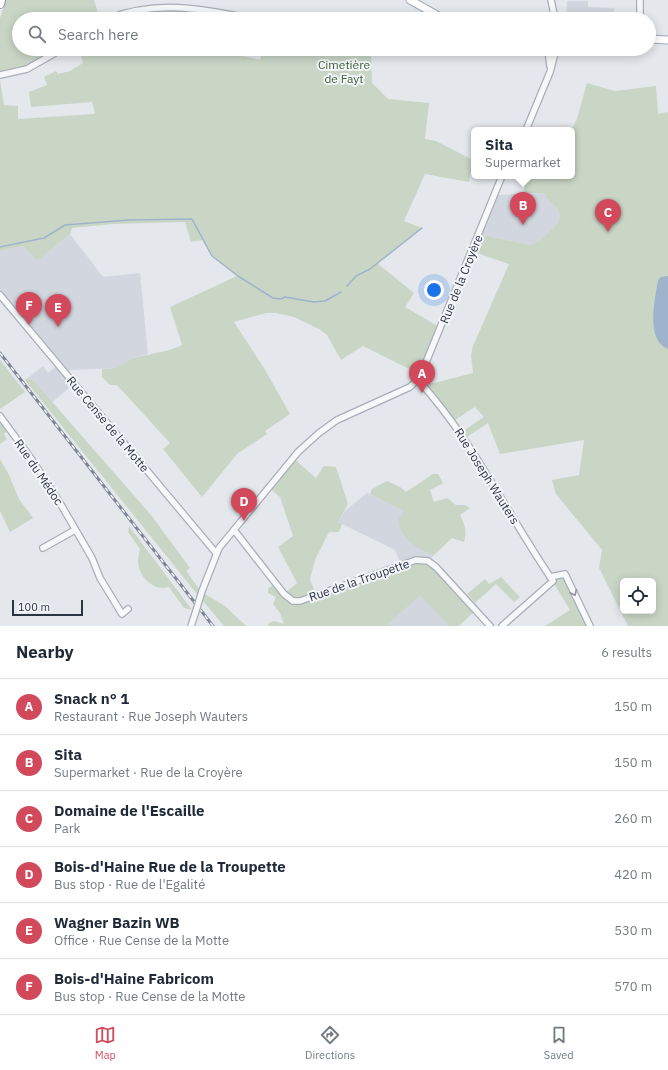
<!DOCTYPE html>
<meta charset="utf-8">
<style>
:root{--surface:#fff;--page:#f2f2f3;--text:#1f2937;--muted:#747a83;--line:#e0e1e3;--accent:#d1495b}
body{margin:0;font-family:"IBM Plex Sans",sans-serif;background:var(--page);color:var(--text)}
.controls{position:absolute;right:12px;bottom:12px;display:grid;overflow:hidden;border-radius:6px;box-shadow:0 2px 10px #0003}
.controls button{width:36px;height:36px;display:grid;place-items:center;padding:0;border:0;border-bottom:1px solid var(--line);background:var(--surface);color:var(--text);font:20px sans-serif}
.scale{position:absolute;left:12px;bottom:10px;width:71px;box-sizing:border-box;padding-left:4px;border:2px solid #2b3445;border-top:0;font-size:11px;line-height:14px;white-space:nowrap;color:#2b3445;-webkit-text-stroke:3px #f4f6f9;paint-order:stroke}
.you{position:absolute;left:434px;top:290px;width:14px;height:14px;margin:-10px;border:3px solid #fff;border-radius:50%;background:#1a73e8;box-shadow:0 0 0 6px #1a73e833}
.badge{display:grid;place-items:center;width:26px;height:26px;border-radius:50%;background:var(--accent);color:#fff;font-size:13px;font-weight:700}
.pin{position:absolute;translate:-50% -33px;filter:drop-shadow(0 1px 2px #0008)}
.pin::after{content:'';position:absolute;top:21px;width:14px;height:12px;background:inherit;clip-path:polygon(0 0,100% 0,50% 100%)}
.popup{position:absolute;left:471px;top:127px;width:104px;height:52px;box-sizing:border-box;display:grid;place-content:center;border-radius:6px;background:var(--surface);filter:drop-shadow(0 1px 3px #0005);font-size:13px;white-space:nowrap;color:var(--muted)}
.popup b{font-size:15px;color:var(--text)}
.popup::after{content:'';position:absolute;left:50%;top:100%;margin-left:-8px;border:8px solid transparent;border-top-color:var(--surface)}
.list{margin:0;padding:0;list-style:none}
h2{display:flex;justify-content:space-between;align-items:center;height:52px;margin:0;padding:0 16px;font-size:17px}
h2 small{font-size:13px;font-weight:400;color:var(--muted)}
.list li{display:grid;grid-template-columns:26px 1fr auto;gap:12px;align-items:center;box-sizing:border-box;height:56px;padding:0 16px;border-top:1px solid var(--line)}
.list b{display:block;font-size:15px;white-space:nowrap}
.list p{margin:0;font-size:13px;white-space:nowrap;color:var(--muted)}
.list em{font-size:13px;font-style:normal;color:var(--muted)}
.icon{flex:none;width:22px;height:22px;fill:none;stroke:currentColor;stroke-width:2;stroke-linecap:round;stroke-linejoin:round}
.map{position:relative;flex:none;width:668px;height:626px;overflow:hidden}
.search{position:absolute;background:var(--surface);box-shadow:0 2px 10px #0003;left:12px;right:12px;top:12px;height:44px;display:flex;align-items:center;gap:10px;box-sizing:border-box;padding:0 14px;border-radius:22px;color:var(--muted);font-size:15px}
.sheet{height:388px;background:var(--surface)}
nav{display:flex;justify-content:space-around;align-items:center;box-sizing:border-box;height:56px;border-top:1px solid var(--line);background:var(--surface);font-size:11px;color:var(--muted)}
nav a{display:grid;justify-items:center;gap:2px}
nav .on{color:var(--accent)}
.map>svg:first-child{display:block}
.built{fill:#d2d6de}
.green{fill:#c9d6c5;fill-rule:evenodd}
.water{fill:#9fb4cc}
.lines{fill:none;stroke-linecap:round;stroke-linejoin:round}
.stream{stroke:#9fb4cc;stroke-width:1.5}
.minor-casing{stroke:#a9aeb7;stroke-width:8}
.major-casing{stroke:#a3abb8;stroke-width:9}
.highway-casing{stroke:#8b94a3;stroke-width:10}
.minor{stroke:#f7f8fa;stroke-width:5.5}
.major{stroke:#fff;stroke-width:7}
.highway{stroke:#fff;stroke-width:8}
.rail-casing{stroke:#7d8696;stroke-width:3}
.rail{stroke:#f4f6f9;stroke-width:1.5;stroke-dasharray:4.5;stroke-linecap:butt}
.minor-bridge-casing{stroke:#a9aeb7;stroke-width:8;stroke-linecap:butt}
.minor-bridge{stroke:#f7f8fa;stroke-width:5.5}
.oneway{stroke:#9196a0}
.labels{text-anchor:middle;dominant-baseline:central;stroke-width:4;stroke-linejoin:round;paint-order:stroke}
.park-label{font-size:12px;fill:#3f6138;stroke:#f4f6f9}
.street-label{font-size:12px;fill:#2b3445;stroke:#f4f6f9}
</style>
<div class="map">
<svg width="668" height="626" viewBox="0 0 668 626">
<rect width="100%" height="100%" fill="#e4e7ec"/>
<g class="built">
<path d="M567,1h21v6l26,1v11h-48z"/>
<path d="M546,193v5l12,11 2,6 -2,8 -18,19 -9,3 -53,-11 16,-39z"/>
<path d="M70,234l33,43 37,-4 8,81 -15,4 -17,10 -46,2 -4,4 8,10 -23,19 -19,-24 -2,1 -2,-2 15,-12 5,7 10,-8 -58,-70v-44l23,-5 14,15z"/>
<path d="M367,493l38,18 47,26 -24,24 -27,4 -6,-15 -57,-28 7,-11z"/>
<path d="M420,594l29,32h-63z"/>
</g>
<g class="green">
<path d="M6,0h88l6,19h-81v30h43l-18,12 -39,13 -5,-2v-54z"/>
<path d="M161,4l23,1v14h-76l26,-12z"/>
<path d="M79,49h132l49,11 3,-11h108l1,34 16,16 41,4 -4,36 11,2 37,19 -4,22 -44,-8 -21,47 18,7 -45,35 37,30 -9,14 36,21 -20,47 -58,-29 -22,14 -14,-25 -8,-6 -25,-12 -18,-4h-10l-32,9 30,46 26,46 -25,17 2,3 -30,20 -35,43 -39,-48 7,-6 -53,-58h-7l-8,-8v-8l14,-1 17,-10 37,-8 12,-5 -12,-38 67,-31 -25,-20 -9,-16 -12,2 -6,-20 -72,2 -41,4 -2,6 -33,27 -14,-15 -23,5v-171l4,25 14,1v13l75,-5 2,-1 -3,-11 -61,5 -2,-15 18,-7 -3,-8 12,-6 2,3 12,-3 13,-8z"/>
<path d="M587,83l28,8 41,-5 2,28 10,-2v514h-40l-29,-58 3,-18 -46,-56 -4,-14 27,-5 5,-35 -84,14 -12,-31 -24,16 -4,-6 24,-16 -9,-10 -23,15 -29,-36 50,-13 -2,-18 2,-9 36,-82 -38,-13 7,-17 53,11 9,-4 18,-18 2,-8 -2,-6 -12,-11v-5h-23l4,-17h45l-1,-46 6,-11zM623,581h30v30h-30z"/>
<path d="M0,360l25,32 -25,17z"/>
<path d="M28,378l2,2 2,-1 119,136 39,53 -4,3 13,18 -2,5 -172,-214z"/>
<path d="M0,416l10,13 -6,5 3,5 -7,5z"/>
<path d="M293,458l23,20 8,-12 12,1 12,37 -10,18 4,2 -3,8h-10l-14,28 -5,19 6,16 100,-35 12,1 48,49 -17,16h-10l-29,-31 -34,31h-118l1,-3 5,-2 10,3 -4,-11 -7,-9 3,-7 -8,-4v-4l7,-6 9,11 13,-11 -19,-36 15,-11 -13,-39 -12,-10z"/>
<path d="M0,459l9,16 10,24 14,19 -23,14 -10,-21z"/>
<path d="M433,474h5l5,9 -13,7 4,12 13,-4 9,7h9l5,3 -10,7c5,9 7,17 4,27l-12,-4 -18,17c-16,-6 -36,-17 -35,-37l5,-7 -34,-17 2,-5 15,-8 13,6 6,5z"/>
<path d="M129,526l63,84 -8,-2 -15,-21c-15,5 -30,-10 -31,-25 0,-4 1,-9 2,-13l-12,-17z"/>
<path d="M563,573l27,53h-45l25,-16 -20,-33z"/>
<path d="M501,577l19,20 -6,5 -18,-18 -21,19 -8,-9 18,-15 4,5z"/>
<path d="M205,594l20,12 21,20h-22l-21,-25z"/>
</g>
<path class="water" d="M668,276v73c-23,-9 -13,-50 -10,-69l3,-3z"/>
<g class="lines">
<g class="stream">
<path d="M0,247l44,-9 21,-13 64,-5 63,-1 20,37 26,20 35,22 8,1 4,-2 29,5 11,-1 16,-9"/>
<path d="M347,286l9,-10 14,-7 52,-41"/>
</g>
<g class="minor-casing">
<g id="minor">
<path d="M551,0l4,19"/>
<path d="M640,0v19"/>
<path d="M108,19c47,-19 94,-11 143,0"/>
<path d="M548,49l2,17"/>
<path d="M0,75l27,-6 35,-20"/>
<path d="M526,130l24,-58 6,-23"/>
<path d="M0,295l216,258"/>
<path d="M418,380c55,60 89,134 135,201l-51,45"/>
<path d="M0,416l30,41 30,46 32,55 8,20 22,36 6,-5"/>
<path d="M234,530l50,64 9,7h7l116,-41 12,1 8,6 54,59"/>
<path d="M43,548l32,-18"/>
<path d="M550,577l15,-3 25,52"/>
<path d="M202,591l17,-43 79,-96 21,-19 18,-13 73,-33 10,-10 82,-201"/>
<path d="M191,626l4,-12"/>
</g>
</g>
<g class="major-casing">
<g id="major">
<path d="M410,0l34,19"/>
<path d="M649,39l19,1"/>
</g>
</g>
<g class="highway-casing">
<path id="highway" d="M0,4l1,-4"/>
</g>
<use href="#minor" class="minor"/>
<use href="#major" class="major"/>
<use href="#highway" class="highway"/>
<g class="rail-casing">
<path id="rail" d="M0,353l213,273"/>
</g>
<use href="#rail" class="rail"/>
<g class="minor-bridge-casing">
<path id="minor-bridge" d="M195,614l7,-23"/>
</g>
<use href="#minor-bridge" class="minor-bridge"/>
</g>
<defs><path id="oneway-chevron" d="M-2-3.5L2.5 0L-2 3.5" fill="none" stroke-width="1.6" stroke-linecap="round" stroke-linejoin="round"/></defs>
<use class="oneway" href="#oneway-chevron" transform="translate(574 593) rotate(64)"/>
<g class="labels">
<g class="park-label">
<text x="344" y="64">Cimetière<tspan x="344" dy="14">de Fayt</tspan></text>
</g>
<g class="street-label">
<text transform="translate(461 279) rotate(-68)">Rue de la Croyère</text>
<text transform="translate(108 424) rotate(50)">Rue Cense de la Motte</text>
<text transform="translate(39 472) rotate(56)">Rue du Médoc</text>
<text transform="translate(487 476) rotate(58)">Rue Joseph Wauters</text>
<text transform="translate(359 580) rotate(-19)">Rue de la Troupette</text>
</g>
</g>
</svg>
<div class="controls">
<button><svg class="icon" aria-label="locate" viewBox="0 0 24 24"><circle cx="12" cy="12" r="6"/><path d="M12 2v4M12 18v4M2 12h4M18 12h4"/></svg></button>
</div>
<div class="scale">100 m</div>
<div class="you"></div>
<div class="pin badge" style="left:422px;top:393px">A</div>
<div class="pin badge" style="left:523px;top:225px">B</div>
<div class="popup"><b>Sita</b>Supermarket</div>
<div class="pin badge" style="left:608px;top:232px">C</div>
<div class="pin badge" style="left:244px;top:521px">D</div>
<div class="pin badge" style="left:58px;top:327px">E</div>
<div class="pin badge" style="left:29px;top:325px">F</div>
<div class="search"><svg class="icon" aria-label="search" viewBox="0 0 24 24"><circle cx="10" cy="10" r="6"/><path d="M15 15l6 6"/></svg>Search here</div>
</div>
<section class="sheet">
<h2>Nearby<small>6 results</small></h2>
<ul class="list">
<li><span class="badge">A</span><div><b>Snack n° 1</b><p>Restaurant · Rue Joseph Wauters</p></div><em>150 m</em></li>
<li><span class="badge">B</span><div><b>Sita</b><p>Supermarket · Rue de la Croyère</p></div><em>150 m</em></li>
<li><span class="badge">C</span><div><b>Domaine de l'Escaille</b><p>Park</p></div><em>260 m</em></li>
<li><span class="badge">D</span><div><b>Bois-d'Haine Rue de la Troupette</b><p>Bus stop · Rue de l'Egalité</p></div><em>420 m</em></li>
<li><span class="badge">E</span><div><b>Wagner Bazin WB</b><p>Office · Rue Cense de la Motte</p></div><em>530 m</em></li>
<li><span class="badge">F</span><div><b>Bois-d'Haine Fabricom</b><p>Bus stop · Rue Cense de la Motte</p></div><em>570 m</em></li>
</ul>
</section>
<nav>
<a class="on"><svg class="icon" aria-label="map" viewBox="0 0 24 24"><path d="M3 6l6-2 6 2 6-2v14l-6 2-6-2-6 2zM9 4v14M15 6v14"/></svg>Map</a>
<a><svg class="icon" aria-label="directions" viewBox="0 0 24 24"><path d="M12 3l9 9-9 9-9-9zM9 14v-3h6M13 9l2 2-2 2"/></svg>Directions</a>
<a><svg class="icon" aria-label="saved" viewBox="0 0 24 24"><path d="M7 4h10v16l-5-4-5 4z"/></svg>Saved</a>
</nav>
